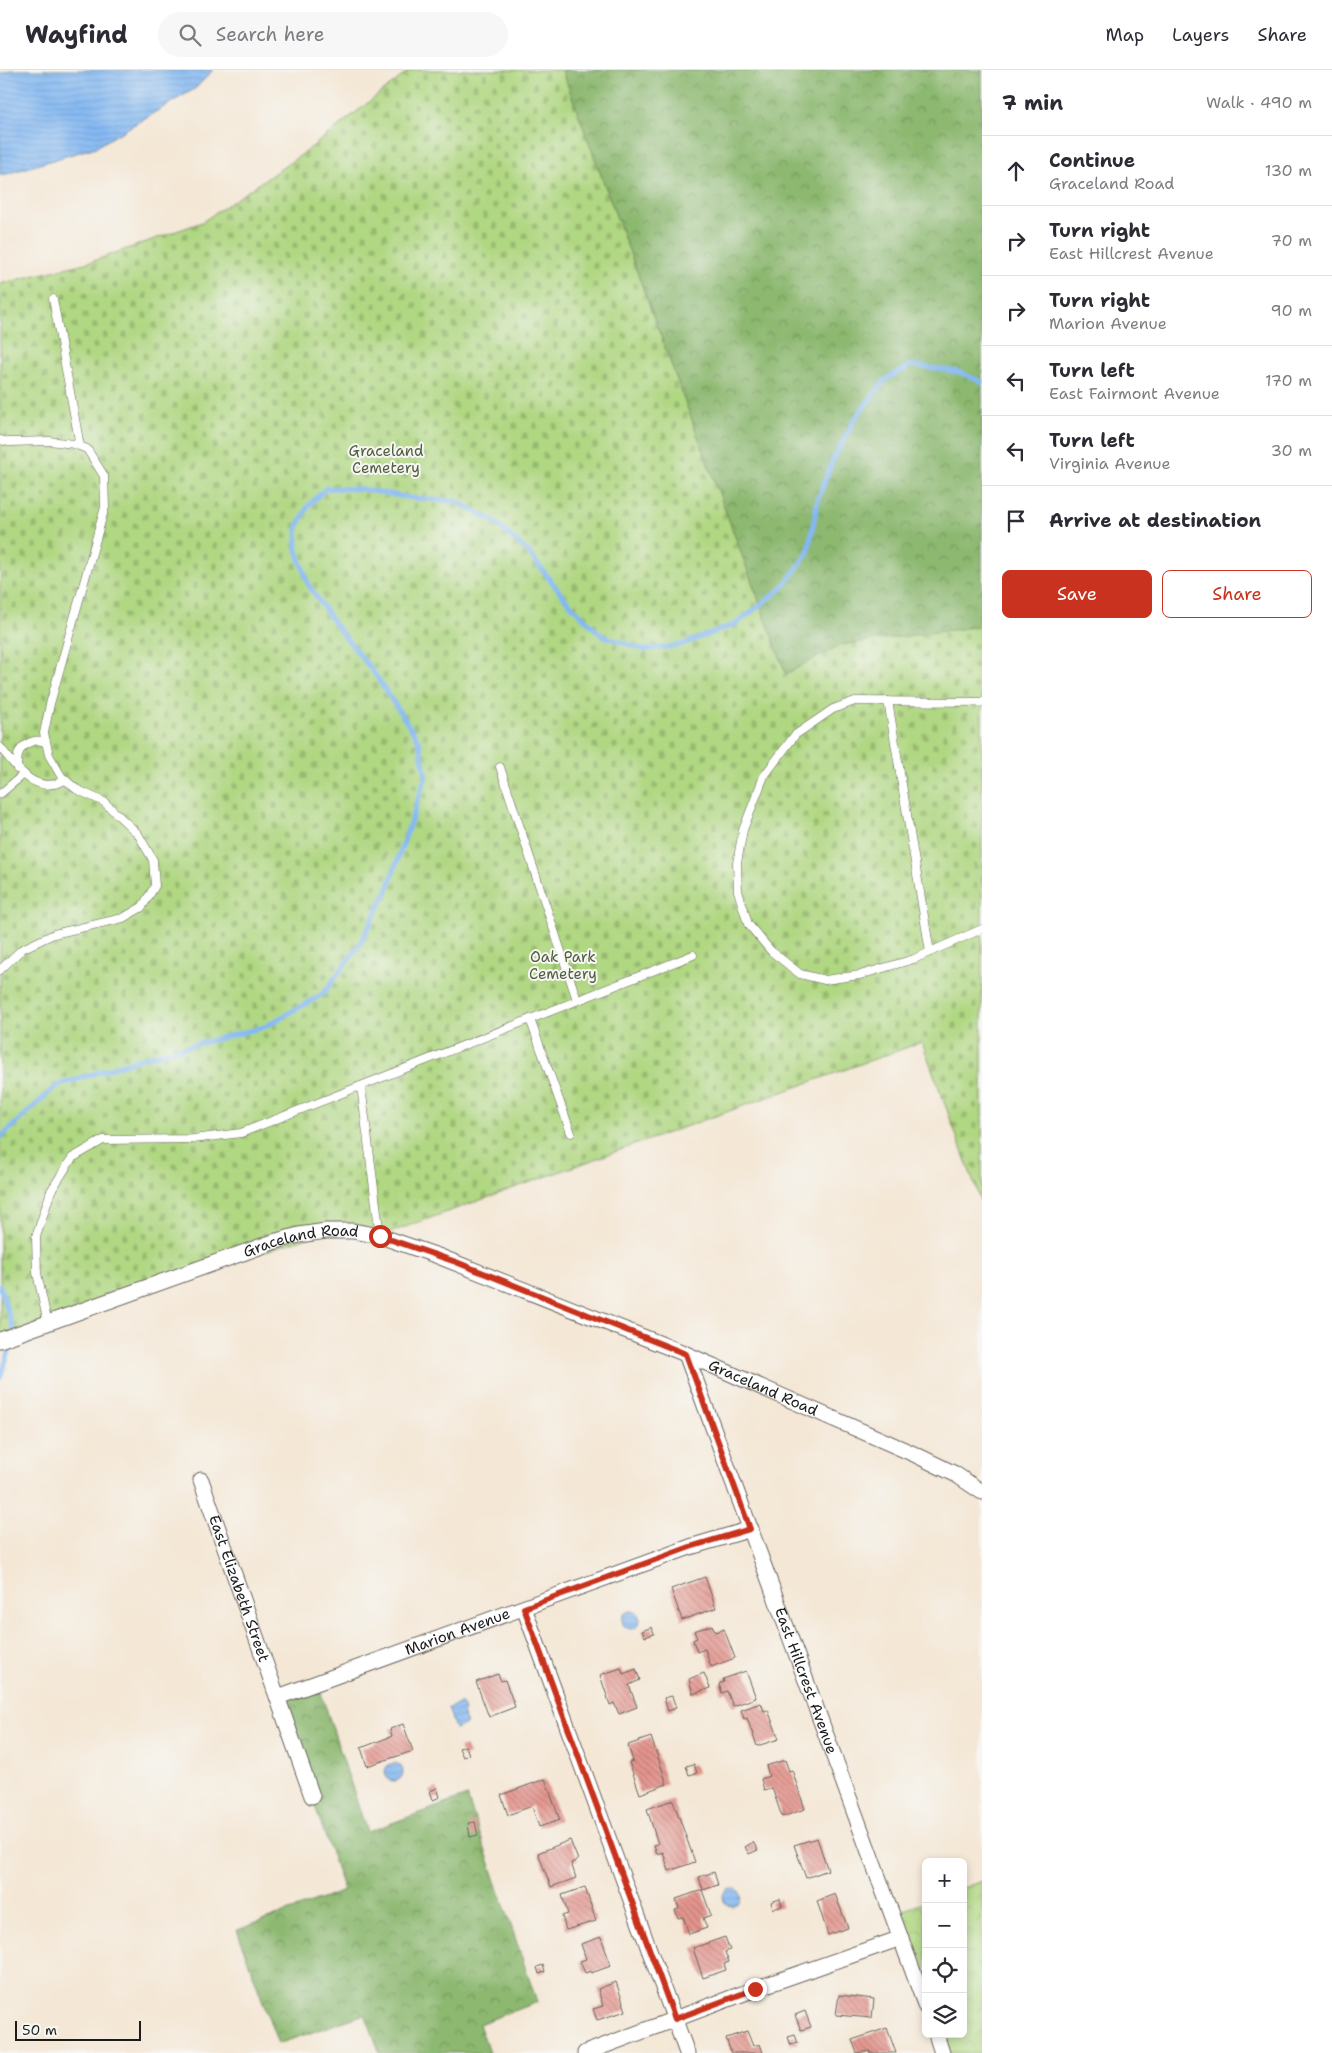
<!DOCTYPE html>
<meta charset="utf-8">
<style>
:root{--surface:#fff;--page:#f7f7f7;--text:#2b2b33;--muted:#7c7c81;--line:#e1e1e2;--accent:#c8321e}
body{margin:0;font-family:"Shantell Sans",sans-serif;background:var(--page);color:var(--text)}
.controls{position:absolute;right:15px;bottom:15px;display:grid;overflow:hidden;border-radius:8px;box-shadow:0 2px 8px #0003}
.controls button{width:45px;height:45px;display:grid;place-items:center;padding:0;border:0;border-bottom:1px solid var(--line);background:var(--surface);color:var(--text);font:25px sans-serif}
.scale{position:absolute;left:15px;bottom:12px;width:126px;box-sizing:border-box;padding-left:5px;border:2px solid #1c1c1c;border-top:0;font-size:14px;line-height:18px;white-space:nowrap;color:#1c1c1c;-webkit-text-stroke:4px #f6f6f2;paint-order:stroke}
.stop{position:absolute;width:15px;height:15px;margin:-11px;border:4px solid #c8321e;border-radius:50%;background:#fff}
.stop.end{background:#c8321e;border-color:#fff;box-shadow:0 1px 5px #0008}
.list{margin:0;padding:0;list-style:none}
h2{display:flex;justify-content:space-between;align-items:center;height:65px;margin:0;padding:0 20px;font-size:21px}
h2 small{font-size:16px;font-weight:400;color:var(--muted)}
.list li{display:grid;grid-template-columns:32px 1fr auto;gap:15px;align-items:center;box-sizing:border-box;height:70px;padding:0 20px;border-top:1px solid var(--line)}
.list b{display:block;font-size:19px;white-space:nowrap}
.list p{margin:0;font-size:16px;white-space:nowrap;color:var(--muted)}
.list em{font-size:16px;font-style:normal;color:var(--muted)}
.actions{display:flex;gap:10px;padding:15px 20px}
.actions a{flex:1;padding:11px 0;border:1px solid var(--accent);border-radius:8px;text-align:center;font-size:18px;color:var(--accent)}
.actions .main{background:var(--accent);color:#fff}
.icon{flex:none;width:28px;height:28px;fill:none;stroke:currentColor;stroke-width:2;stroke-linecap:round;stroke-linejoin:round}
.map{position:relative;flex:none;width:982px;height:1983px;overflow:hidden}
header{display:flex;align-items:center;gap:30px;box-sizing:border-box;height:70px;padding:0 25px;background:var(--surface);border-bottom:1px solid var(--line)}
header strong{font-size:24px}
nav{display:flex;gap:28px;margin-inline-start:auto;font-size:18px}
.search{width:350px;height:45px;background:var(--page);display:flex;align-items:center;gap:12px;box-sizing:border-box;padding:0 18px;border-radius:28px;color:var(--muted);font-size:19px}
main{display:flex}
aside{flex:1;background:var(--surface)}
.map>svg:first-child{display:block}
.forest{fill:url(#forest-crowns);stroke:#546a46}
.cemetery{fill:url(#cemetery-stones);stroke:#667a4f}
.park{fill:url(#park-crowns);stroke:#667a4f}
.water{fill:url(#water-rules);stroke:#506a87}
.lines{fill:none;stroke-linecap:round;stroke-linejoin:round}
.stream{stroke:#84b8f2;stroke-width:5}
.building{fill:url(#building-back-hatch)}
.lane-casing{stroke:#68635d;stroke-width:9}
.street-casing{stroke:#68635d;stroke-width:17}
.lane{stroke:#fff;stroke-width:8}
.street{stroke:#fff;stroke-width:15}
.route{stroke:#c8321e;stroke-width:6}
.labels{text-anchor:middle;dominant-baseline:central;stroke-width:4;stroke-linejoin:round;paint-order:stroke}
.park-label{font-size:15px;fill:#505d40;stroke:#f6f6f2}
.street-label{font-size:15px;fill:#1c1c1c;stroke:#f6f6f2}
</style>
<header>
<strong>Wayfind</strong>
<div class="search"><svg class="icon" aria-label="search" viewBox="0 0 24 24"><circle cx="10" cy="10" r="6"/><path d="M15 15l6 6"/></svg>Search here</div>
<nav><a>Map</a><a>Layers</a><a>Share</a></nav>
</header>
<main>
<div class="map">
<svg width="982" height="1983" viewBox="0 0 982 1983">
<defs>
<pattern id="forest-crowns" width="20" height="18" patternUnits="userSpaceOnUse" patternTransform="scale(1.25)"><rect width="20" height="18" fill="#8cb870"/><path d="M2 6a3 3 0 1 1 6 0M12 15a3 3 0 1 1 6 0" fill="none" stroke="#72955b"/></pattern>
<pattern id="cemetery-stones" width="16" height="16" patternUnits="userSpaceOnUse" patternTransform="scale(1.25)"><rect width="16" height="16" fill="#b0d782"/><path d="M2 7V4a2 2 0 0 1 4 0v3zM10 15v-3a2 2 0 0 1 4 0v3z" fill="#97b870"/></pattern>
<pattern id="park-crowns" width="20" height="18" patternUnits="userSpaceOnUse" patternTransform="scale(1.25)"><rect width="20" height="18" fill="#b0d782"/><path d="M2 6a3 3 0 1 1 6 0M12 15a3 3 0 1 1 6 0" fill="none" stroke="#97b870"/></pattern>
<pattern id="water-rules" width="6" height="5" patternUnits="userSpaceOnUse" patternTransform="scale(1.25)"><rect width="6" height="5" fill="#84b8f2"/><path d="M0 2.5h6" fill="none" stroke="#719ecf"/></pattern>
<pattern id="building-back-hatch" width="6" height="6" patternUnits="userSpaceOnUse" patternTransform="scale(1.25)"><rect width="6" height="6" fill="#e4958e"/><path d="M-1 5l2 2M0 0l6 6M5-1l2 2" fill="none" stroke="#b87973"/></pattern>
</defs>
<rect width="100%" height="100%" fill="#f6f6f2"/>
<filter id="ink" filterUnits="userSpaceOnUse"><feTurbulence type="fractalNoise" baseFrequency=".02" numOctaves="2"/><feDisplacementMap in="SourceGraphic" scale="10" xChannelSelector="R" yChannelSelector="G"/><feConvolveMatrix kernelMatrix="1 2 1 2 8 2 1 2 1" color-interpolation-filters="sRGB"/></filter>
<filter id="wash" filterUnits="userSpaceOnUse"><feTurbulence type="fractalNoise" baseFrequency=".0096" numOctaves="4" result="noise"/><feDisplacementMap in="SourceGraphic" scale="20" xChannelSelector="R" yChannelSelector="G"/><feGaussianBlur stdDeviation="1.12" result="paint"/><feColorMatrix in="noise" values="0 0 0 0 0 0 0 0 0 0 0 0 0 0 0 0 0 1.4 0 .05"/><feComposite in="paint" operator="in"/></filter>
<g filter="url(#wash)">
<rect width="100%" height="100%" fill="#f4e7d5"/>
<g class="forest">
<path d="M562,0h420v563l-196,41z"/>
<path d="M318,1614l49,148 100,-36 70,206 -58,22 10,29h-109l-15,-39 -87,30 -41,-114 107,-39 -66,-194z"/>
</g>
<path class="cemetery" d="M410,0h152l224,604 54,-29 142,-19v579l-60,-163 -542,194 -54,-5 -326,109v-1056l93,-23 109,-39 102,-69z"/>
<g class="park">
<path d="M982,1811v172h-40l-6,-19h27v-146z"/>
<path d="M926,1832v105l-34,-93z"/>
</g>
<g class="water">
<path d="M10,0h203l-17,18 -100,59 -96,29v-102z"/>
<circle cx="631" cy="1550" r="9"/>
<path d="M459,1634h3l2,7 -2,2 5,11 -12,5 -7,-21z"/>
<circle cx="394" cy="1702" r="9"/>
<circle cx="732" cy="1827" r="9"/>
</g>
<g class="lines">
<g class="stream">
<path d="M0,1068l56,-52 86,-28 122,-31 59,-33 37,-50 27,-53 39,-115 -7,-35 -45,-68 -41,-51 -25,-38 -11,-34v-22l11,-22 18,-18 36,1 49,9 44,3 37,19 36,32 38,48 35,35 44,15 35,-5 56,-21 45,-35 27,-36 10,-54 14,-37 22,-42 31,-40 26,-15 48,7 23,10"/>
<path d="M0,1216l15,49 -15,43"/>
</g>
</g>
<g id="blocks">
<g class="building">
<path d="M705,1507l11,31 -34,12 -11,-31z"/>
<path d="M712,1555l3,7 9,-3 11,29 -24,9 -6,-18 -8,3 -4,-12 4,-2 -3,-7z"/>
<path d="M652,1557l2,7 -9,3 -3,-6z"/>
<path d="M621,1598l2,6 13,-5 4,11 -11,5 8,22 -18,7 -5,-11 -4,2 -10,-30z"/>
<path d="M746,1601l10,27 -23,8 -6,-15 -5,2 -3,-9 5,-2 -1,-3z"/>
<path d="M704,1603l6,15 -17,6 -4,-15z"/>
<path d="M498,1604l3,7 4,-1 10,27 -26,10 -13,-35z"/>
<path d="M672,1626l4,12 -8,3 -4,-13z"/>
<path d="M761,1633l3,8 4,-1 11,29 -22,7 -10,-28 -3,1 -3,-9z"/>
<path d="M403,1654l10,27 -46,15 -6,-18 31,-12 -2,-7z"/>
<path d="M651,1667l16,47 -27,10 -11,-32 4,-1 -5,-16z"/>
<path d="M466,1676l3,9 -6,2 -4,-9z"/>
<path d="M785,1690l4,11 3,-1 13,39 -23,8 -10,-29 -8,2 -3,-11 8,-3 -3,-10z"/>
<path d="M694,1694l3,9 -8,2 -3,-9z"/>
<path d="M545,1709l15,41 -21,7 -7,-21 -24,9 -7,-20z"/>
<path d="M437,1718l3,9 -7,3 -3,-9z"/>
<path d="M673,1730l22,62 -26,9 -6,-19 -6,2 -3,-9 4,-1 -11,-35z"/>
<path d="M475,1752l3,13 -8,2 -2,-14z"/>
<path d="M817,1768l11,32 -22,8 -12,-33z"/>
<path d="M570,1770l8,20 -7,3 5,15 -25,9 -13,-34z"/>
<path d="M753,1772l5,8 -9,4 -4,-7z"/>
<path d="M714,1802l4,13 -15,5 -4,-13z"/>
<path d="M585,1817l11,34 -30,9 -4,-14 6,-2 -6,-19z"/>
<path d="M702,1820l9,25 -8,3 4,10 -18,6 -6,-17 -5,1 -3,-8 4,-1 -3,-10z"/>
<path d="M835,1824l13,34 -20,7 -11,-34z"/>
<path d="M780,1829l2,7 -9,3 -2,-7z"/>
<path d="M601,1867l10,29 -20,7v-2l-6,2 -5,-12 6,-2 -5,-15z"/>
<path d="M725,1867l5,13 -5,2 4,10 -5,2 2,6 -23,8 -10,-30z"/>
<path d="M543,1895l2,7 -6,2 -2,-7z"/>
<path d="M616,1912l10,29 -29,9 -4,-11 10,-3 -5,-17z"/>
<path d="M839,1925l35,4 -2,19 -36,-3z"/>
<path d="M805,1941l6,16 -10,3 -6,-15z"/>
<path d="M887,1958l9,25h-26l-1,-2 -12,2 -5,-13z"/>
<path d="M747,1961l6,15 7,-2 3,9h-32l-5,-15z"/>
<path d="M795,1965l3,8 -7,2 -3,-8z"/>
</g>
</g>
</g>
<g filter="url(#ink)">
<use href="#blocks" fill-opacity="0" stroke="#68635d" stroke-width="1"/>
<g class="lines">
<g class="lane-casing">
<g id="lane">
<path d="M53,229l27,147"/>
<path d="M0,370l9,2 40,-1 25,3 13,5 17,27 1,31 -55,197 -6,29 5,22 12,21 15,13 28,13 34,32 15,26 2,26 -13,21 -19,11 -69,16 -32,15 -22,21"/>
<path d="M888,631l42,251"/>
<path d="M982,632l-127,-1 -22,8 -38,26 -31,41 -21,54 -6,33 1,28 10,33 23,27 29,23 25,6 35,-5 54,-16 68,-30"/>
<path d="M0,677c17,21 35,49 65,33"/>
<path d="M500,697l77,233"/>
<path d="M17,699c0,-5 0,-12 2,-17 5,-9 18,-15 27,-9"/>
<path d="M0,724l24,-20"/>
<path d="M530,949l41,114"/>
<path d="M361,1016l19,150"/>
<path d="M48,1254l-11,-51 -1,-36 15,-46 21,-33 31,-18 90,-1 48,-6 452,-178"/>
</g>
</g>
<g class="street-casing">
<g id="street">
<path id="s1" d="M0,1270l273,-98 26,-7 27,-4h27l27,5 58,20 248,98 230,101 39,19 27,18"/>
<path id="s2" d="M686,1284l240,653"/>
<path id="s3" d="M201,1410l111,316"/>
<path d="M524,1538l163,445"/>
<path id="s4" d="M278,1627l412,-150 61,-18"/>
<path d="M936,1964l6,19"/>
<path d="M585,1983l170,-64 146,-51"/>
</g>
</g>
<use href="#lane" class="lane"/>
<use href="#street" class="street"/>
</g>
</g>
<g class="lines" filter="url(#ink)">
<path class="route" d="M380,1166l76,26 230,92 64,175 -60,18 -166,61 151,411 80,-30"/>
</g>
<g class="labels">
<g class="park-label">
<text x="386" y="381">Graceland<tspan x="386" dy="17">Cemetery</tspan></text>
<text x="563" y="887">Oak Park<tspan x="563" dy="17">Cemetery</tspan></text>
</g>
<g class="street-label">
<text stroke="none"><textPath href="#s1" startOffset="318">Graceland Road</textPath></text>
<text stroke="none"><textPath href="#s1" startOffset="811">Graceland Road</textPath></text>
<text stroke="none"><textPath href="#s3" startOffset="115">East Elizabeth Street</textPath></text>
<text stroke="none"><textPath href="#s4" startOffset="191">Marion Avenue</textPath></text>
<text stroke="none"><textPath href="#s2" startOffset="348">East Hillcrest Avenue</textPath></text>
</g>
</g>
</svg>
<div class="controls">
<button>+</button>
<button>−</button>
<button><svg class="icon" aria-label="locate" viewBox="0 0 24 24"><circle cx="12" cy="12" r="6"/><path d="M12 2v4M12 18v4M2 12h4M18 12h4"/></svg></button>
<button><svg class="icon" aria-label="layers" viewBox="0 0 24 24"><path d="M12 4l9 5-9 5-9-5zM3 14l9 5 9-5"/></svg></button>
</div>
<div class="scale">50 m</div>
<div class="stop" style="left:380px;top:1166px"></div>
<div class="stop end" style="left:755px;top:1919px"></div>
</div>
<aside>
<h2>7 min<small>Walk · 490 m</small></h2>
<ul class="list">
<li><svg class="icon" aria-label="ahead" viewBox="0 0 24 24"><path d="M12 20V5M6 11l6-6 6 6"/></svg><div><b>Continue</b><p>Graceland Road</p></div><em>130 m</em></li>
<li><svg class="icon" aria-label="right" viewBox="0 0 24 24"><path d="M7 20v-9h11M14 6l5 5-5 5"/></svg><div><b>Turn right</b><p>East Hillcrest Avenue</p></div><em>70 m</em></li>
<li><svg class="icon" aria-label="right" viewBox="0 0 24 24"><path d="M7 20v-9h11M14 6l5 5-5 5"/></svg><div><b>Turn right</b><p>Marion Avenue</p></div><em>90 m</em></li>
<li><svg class="icon" aria-label="left" viewBox="0 0 24 24"><path d="M17 20v-9H6M10 6l-5 5 5 5"/></svg><div><b>Turn left</b><p>East Fairmont Avenue</p></div><em>170 m</em></li>
<li><svg class="icon" aria-label="left" viewBox="0 0 24 24"><path d="M17 20v-9H6M10 6l-5 5 5 5"/></svg><div><b>Turn left</b><p>Virginia Avenue</p></div><em>30 m</em></li>
<li><svg class="icon" aria-label="arrive" viewBox="0 0 24 24"><path d="M6 21V4h12l-3 4 3 4H6"/></svg><div><b>Arrive at destination</b></div></li>
</ul>
<div class="actions"><a class="main">Save</a><a>Share</a></div>
</aside>
</main>
